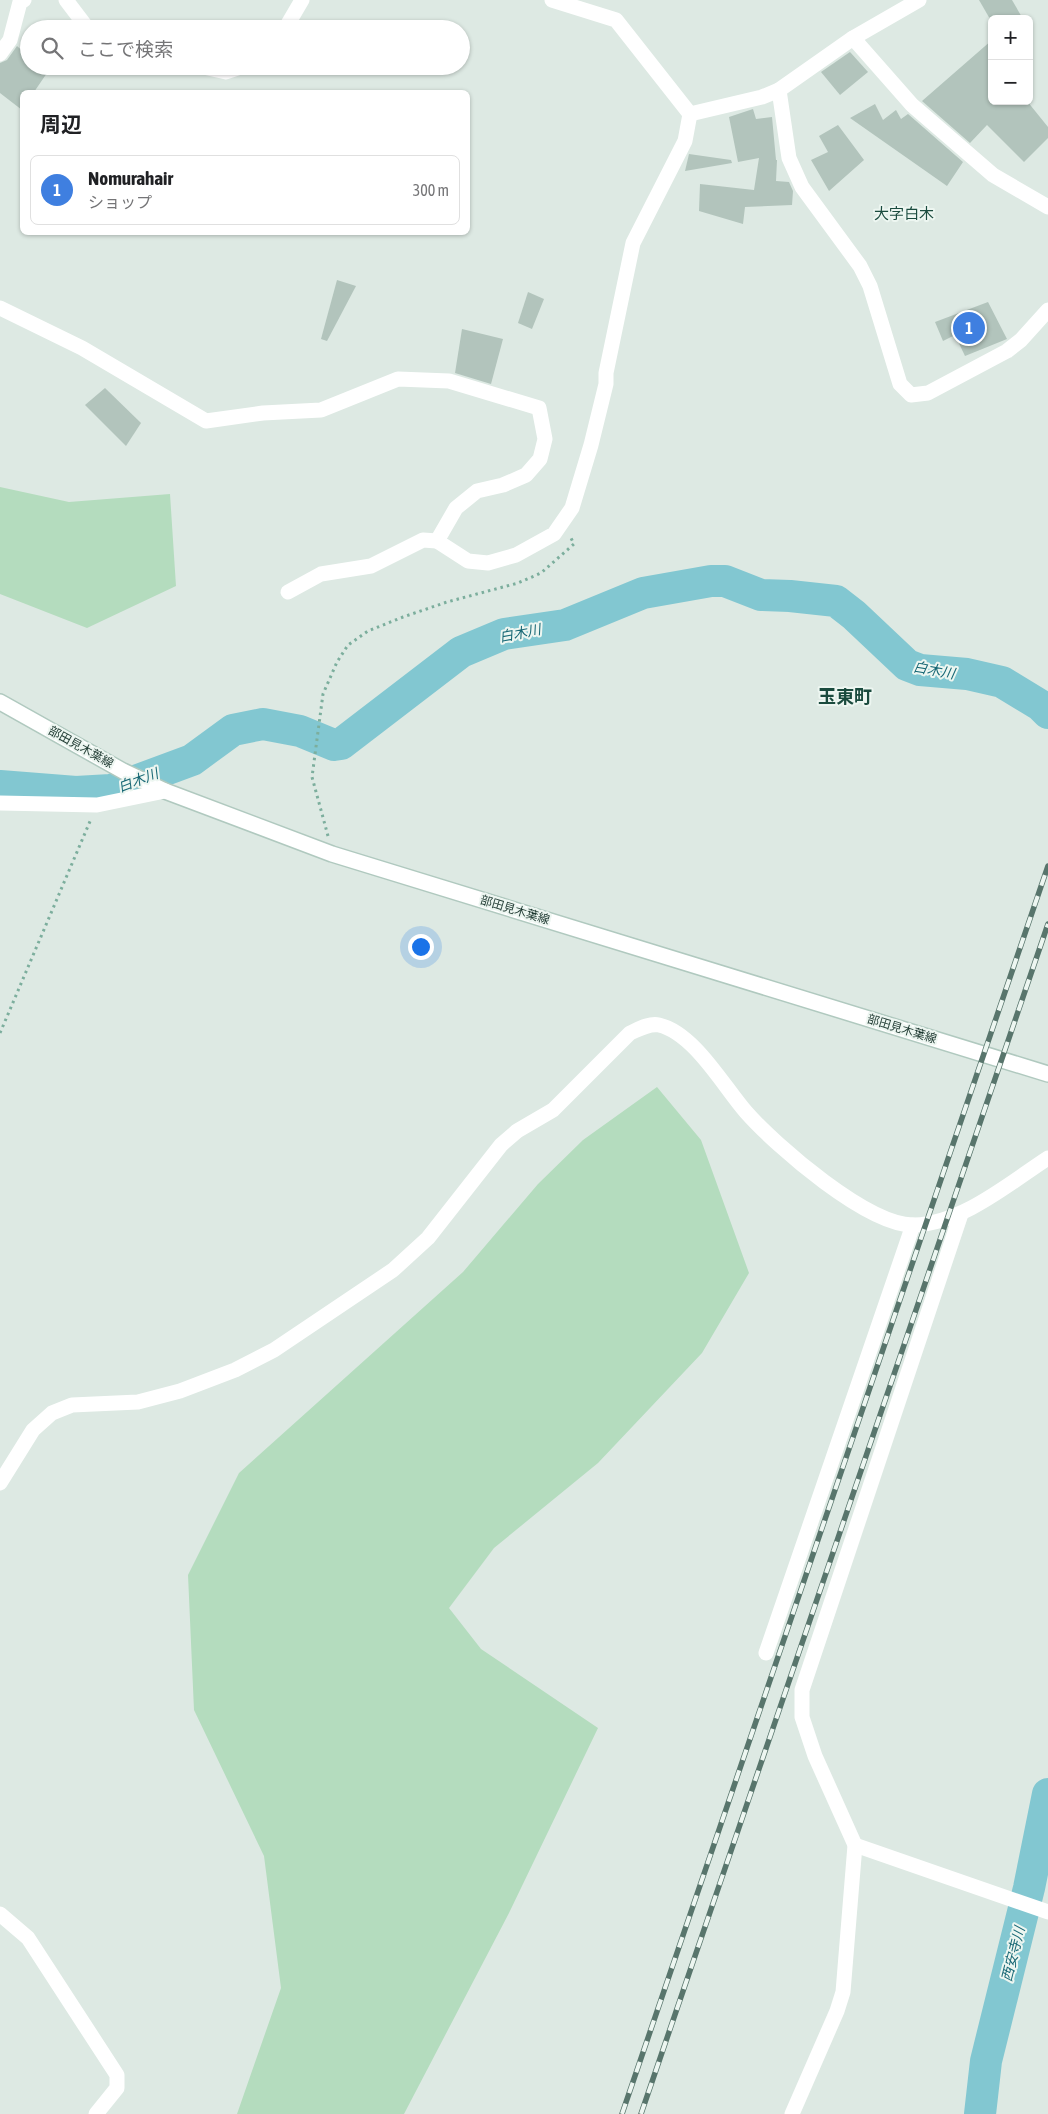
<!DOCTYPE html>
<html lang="ja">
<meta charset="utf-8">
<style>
:root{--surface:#fff;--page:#f6f6f6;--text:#202124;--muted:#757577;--line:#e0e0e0;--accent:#804637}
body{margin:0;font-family:"Asap Condensed","Noto Sans JP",sans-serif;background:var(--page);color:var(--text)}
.controls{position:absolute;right:15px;top:15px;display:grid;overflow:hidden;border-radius:8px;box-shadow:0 1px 4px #0004}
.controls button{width:45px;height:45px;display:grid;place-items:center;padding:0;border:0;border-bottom:1px solid var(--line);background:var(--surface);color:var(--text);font:25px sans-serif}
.you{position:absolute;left:420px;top:946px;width:18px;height:18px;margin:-12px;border:4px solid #fff;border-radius:50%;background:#1a73e8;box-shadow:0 0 0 8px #1a73e833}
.badge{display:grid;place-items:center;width:32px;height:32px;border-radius:50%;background:var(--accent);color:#fff;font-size:16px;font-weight:700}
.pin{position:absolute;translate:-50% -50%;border:2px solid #fff;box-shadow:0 1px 5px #0006}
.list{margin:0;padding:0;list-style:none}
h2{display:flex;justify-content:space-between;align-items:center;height:65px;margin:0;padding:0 20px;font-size:21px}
h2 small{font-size:16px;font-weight:400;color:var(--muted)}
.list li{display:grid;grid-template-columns:32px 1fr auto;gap:15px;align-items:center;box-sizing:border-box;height:70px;margin:0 10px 10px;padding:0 10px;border:1px solid var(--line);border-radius:8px}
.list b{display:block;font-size:19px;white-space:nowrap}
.list p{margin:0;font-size:16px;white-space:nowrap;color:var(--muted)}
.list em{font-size:16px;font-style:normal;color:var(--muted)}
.icon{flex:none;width:28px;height:28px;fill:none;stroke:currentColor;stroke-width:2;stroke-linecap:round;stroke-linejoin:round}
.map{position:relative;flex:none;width:1048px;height:2114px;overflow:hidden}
.search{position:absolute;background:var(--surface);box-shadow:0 1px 4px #0004;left:20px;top:20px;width:450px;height:55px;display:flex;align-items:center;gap:12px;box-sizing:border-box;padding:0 18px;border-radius:28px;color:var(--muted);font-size:19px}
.panel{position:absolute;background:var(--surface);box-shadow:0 1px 4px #0004;left:20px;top:90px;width:450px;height:145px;border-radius:8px}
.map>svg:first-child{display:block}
.green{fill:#b4dcbe}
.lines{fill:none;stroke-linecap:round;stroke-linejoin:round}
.river{stroke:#82c7d1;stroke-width:32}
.building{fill:#b2c4bc}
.secondary-casing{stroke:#b0c9bf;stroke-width:18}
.path{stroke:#7cae9d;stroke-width:3;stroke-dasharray:2.5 4;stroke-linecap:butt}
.street{stroke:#fff;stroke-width:15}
.secondary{stroke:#fff;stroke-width:15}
.rail-casing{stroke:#58756c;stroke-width:5.5}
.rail{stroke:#edf6f1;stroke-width:4;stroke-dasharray:11;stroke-linecap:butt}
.labels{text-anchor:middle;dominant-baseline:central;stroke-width:4;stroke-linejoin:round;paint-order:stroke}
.street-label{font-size:12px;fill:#1e3931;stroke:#edf6f1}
.water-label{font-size:14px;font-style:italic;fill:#186875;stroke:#edf6f1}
.quarter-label{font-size:15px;fill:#1a4b3e;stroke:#edf6f1}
.district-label{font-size:18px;font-weight:bold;fill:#1a4b3e;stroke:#edf6f1}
</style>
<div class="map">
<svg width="1048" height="2114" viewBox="0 0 1048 2114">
<rect width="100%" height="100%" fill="#dde9e3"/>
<g class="green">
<path d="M0,487l69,15 101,-8 6,92 -89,42 -87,-34z"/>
<path d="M657,1087l44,53 48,133 -47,80 -104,110 -104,85 -45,60 32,41 117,79 -89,185 -105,201h-167l44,-126 -17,-132 -70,-146 -6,-135 51,-102 224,-201 75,-88 45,-44z"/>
</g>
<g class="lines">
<g class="river">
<path d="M0,786l76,6 35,-2 81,-30 41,-30 30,-6 37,7 34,14 7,-1 120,-92 43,-18 61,-9 78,-32 68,-12h14l36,14 29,1 46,5 18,14 53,50 13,5 47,4 35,8 38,23 8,8"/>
<path d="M980,2114l6,-53 43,-173 19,-94"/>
</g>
</g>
<g class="building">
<path d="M979,0h33l11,19h-33z"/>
<path d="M992,40v61h35l21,26v11l-24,24 -37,-37 -17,18 -48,-42z"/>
<path d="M17,46l12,11v9h10l8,7 -13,19h-12v18l-22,-17v-30l7,-3z"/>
<path d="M850,52l18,20 -28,23 -19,-23z"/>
<path d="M875,104l8,16 13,-10 5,9 7,-5 55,48 -16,24 -97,-68z"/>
<path d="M753,109l3,10 16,-2 4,43h1l-1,21 13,1 4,9 -1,14 -47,2 -2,17 -44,-13 1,-27 54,6 5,-32 -21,4 -9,-45z"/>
<path d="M838,125l26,35 -35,31 -18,-31 17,-8 -9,-16z"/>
<path d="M689,154l42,6 1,3 -47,8z"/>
<path d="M337,280l19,6 -29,55 -6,-2z"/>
<path d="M528,292l16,7 -12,30 -14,-6z"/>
<path d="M988,302l19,37 -42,17 -10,-21 -12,6 -8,-19z"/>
<path d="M462,329l41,10 -12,45 -36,-11z"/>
<path d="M105,388l36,35 -15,23 -41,-41z"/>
</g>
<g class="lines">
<g class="secondary-casing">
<path id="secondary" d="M0,702l123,69 42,20 167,63 716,220"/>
</g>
<g class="path">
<path d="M328,836l-16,-59 11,-83 14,-32 11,-17 20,-14 35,-14 44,-15 71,-19 23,-10 33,-29 -3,-6"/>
<path d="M0,1033l91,-214"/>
</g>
<g class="street">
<path d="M66,0l22,29"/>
<path d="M285,29l17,-29"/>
<path d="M853,38l59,67 81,70 55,32"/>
<path d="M0,54l10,-14 10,-38 4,-2"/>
<path d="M199,66l27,6 18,-6"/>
<path d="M779,90l10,68 13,29 58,79 10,20 30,98 11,11 17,-2 79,-42 14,-11 27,-30"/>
<path d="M690,114l72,-17 17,-7 74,-52 66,-38"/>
<path d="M0,308l82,40 124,73 57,-8 58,-3 77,-31 51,2 90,27 6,31 -5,20 -14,16 -23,10 -26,6 -21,17 -19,33 31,20 20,2 28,-8 38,-21 18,-26 19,-63 15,-61v-11l27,-130 52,-102 5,-27 -74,-94 -64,-20"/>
<path d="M288,592l33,-18 50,-8 52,-26 14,1"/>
<path d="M0,803l97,2 68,-14"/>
<path d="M0,1483l33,-53 19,-17 20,-8 66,-3 42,-11 55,-21 39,-20 119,-80 35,-32 73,-93 16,-14 36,-21 77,-77c9,-4 19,-10 29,-8 35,8 65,62 87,87 30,34 122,114 168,113 49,-2 94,-41 134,-67"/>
<path d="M766,1653l147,-428"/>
<path d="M855,1845l193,67"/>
<path d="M0,1914l28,24 89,137v13l-21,26"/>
<path d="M792,2114l45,-103 6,-19 12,-147 -40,-89 -13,-39v-27l159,-476"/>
</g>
<use href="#secondary" class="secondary"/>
<g class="rail-casing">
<g id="rail">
<path d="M622,2114l426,-1248"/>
<path d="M641,2114l407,-1190"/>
</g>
</g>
<use href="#rail" class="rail"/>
</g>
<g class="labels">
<g class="street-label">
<text transform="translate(81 747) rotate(29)">部田見木葉線</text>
<text transform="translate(515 910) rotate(17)">部田見木葉線</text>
<text transform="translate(902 1029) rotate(17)">部田見木葉線</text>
</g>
<g class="water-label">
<text transform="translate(520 633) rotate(-11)">白木川</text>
<text transform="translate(934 670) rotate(10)">白木川</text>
<text transform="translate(138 780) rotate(-21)">白木川</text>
<text transform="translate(1013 1954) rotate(-76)">西安寺川</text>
</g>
<g class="quarter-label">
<text x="904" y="213">大字白木</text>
</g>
<g class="district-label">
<text x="845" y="696">玉東町</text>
</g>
</g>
</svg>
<div class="controls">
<button>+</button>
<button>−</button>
</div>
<div class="you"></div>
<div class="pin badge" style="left:969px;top:328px;background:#3f7fe0">1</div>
<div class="search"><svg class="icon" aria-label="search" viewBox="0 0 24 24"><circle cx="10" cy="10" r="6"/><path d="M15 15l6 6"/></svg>ここで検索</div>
<section class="panel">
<h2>周辺<small></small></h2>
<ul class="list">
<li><span class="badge" style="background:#3f7fe0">1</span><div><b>Nomurahair</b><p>ショップ</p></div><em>300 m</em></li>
</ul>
</section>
</div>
